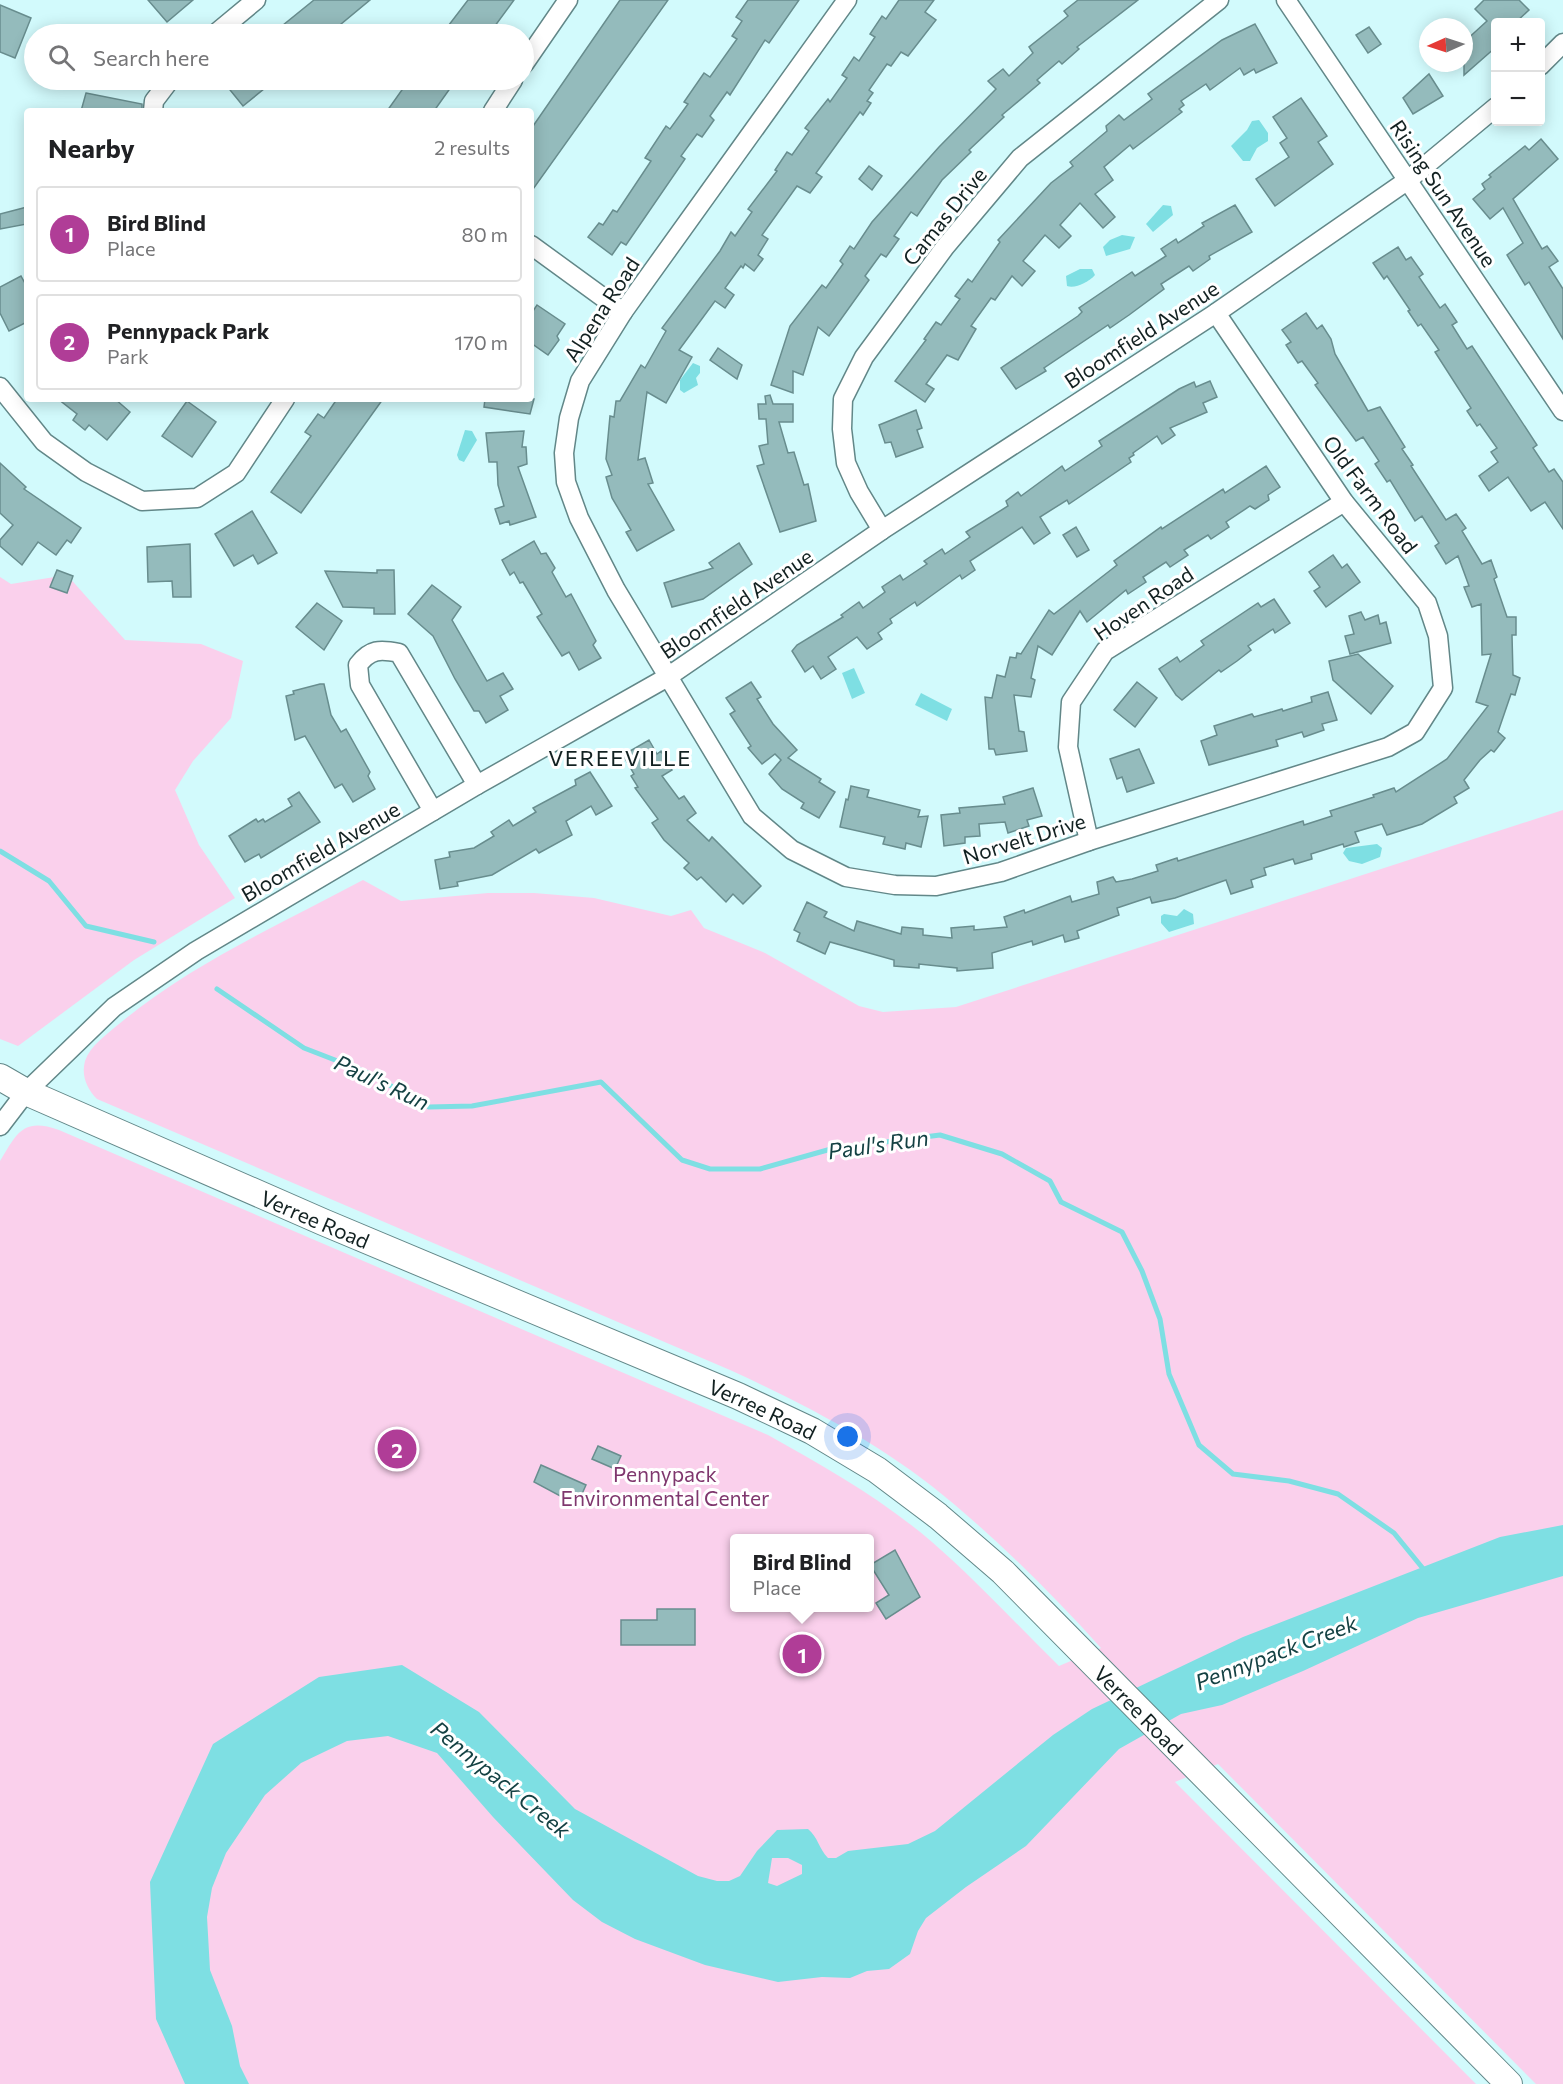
<!DOCTYPE html>
<meta charset="utf-8">
<style>
:root{--surface:#fff;--page:#f2f2f2;--text:#202124;--muted:#757577;--line:#e0e0e0;--accent:#b03d97}
body{margin:0;font-family:Commissioner,sans-serif;background:var(--page);color:var(--text)}
.controls{position:absolute;right:18px;top:18px;display:grid;overflow:hidden;border-radius:6px;box-shadow:0 3px 15px #0003}
.controls button{width:54px;height:54px;display:grid;place-items:center;padding:0;border:0;border-bottom:2px solid var(--line);background:var(--surface);color:var(--text);font:30px sans-serif}
.compass{position:absolute;left:1419px;top:18px;width:54px;height:54px;border-radius:50%;background:var(--surface);box-shadow:0 3px 15px #0003;rotate:267deg}
.you{position:absolute;left:848px;top:1437px;width:21px;height:21px;margin:-15px;border:4px solid #fff;border-radius:50%;background:#1a73e8;box-shadow:0 0 0 9px #1a73e833}
.badge{display:grid;place-items:center;width:39px;height:39px;border-radius:50%;background:var(--accent);color:#fff;font-size:20px;font-weight:700}
.pin{position:absolute;translate:-50% -50%;border:3px solid #fff;box-shadow:0 2px 6px #0006}
.popup{position:absolute;left:730px;top:1534px;width:144px;height:78px;box-sizing:border-box;display:grid;place-content:center;border-radius:6px;background:var(--surface);filter:drop-shadow(0 2px 4px #0005);font-size:20px;white-space:nowrap;color:var(--muted)}
.popup b{font-size:22px;color:var(--text)}
.popup::after{content:'';position:absolute;left:50%;top:100%;margin-left:-12px;border:12px solid transparent;border-top-color:var(--surface)}
.list{margin:0;padding:0;list-style:none}
h2{display:flex;justify-content:space-between;align-items:center;height:78px;margin:0;padding:0 24px;font-size:26px}
h2 small{font-size:20px;font-weight:400;color:var(--muted)}
.list li{display:grid;grid-template-columns:39px 1fr auto;gap:18px;align-items:center;box-sizing:border-box;height:96px;margin:0 12px 12px;padding:0 12px;border:2px solid var(--line);border-radius:6px}
.list b{display:block;font-size:22px;white-space:nowrap}
.list p{margin:0;font-size:20px;white-space:nowrap;color:var(--muted)}
.list em{font-size:20px;font-style:normal;color:var(--muted)}
.icon{flex:none;width:33px;height:33px;fill:none;stroke:currentColor;stroke-width:2;stroke-linecap:round;stroke-linejoin:round}
.map{position:relative;flex:none;width:1563px;height:2084px;overflow:hidden}
.search{position:absolute;background:var(--surface);box-shadow:0 3px 15px #0003;left:24px;top:24px;width:510px;height:66px;display:flex;align-items:center;gap:15px;box-sizing:border-box;padding:0 21px;border-radius:33px;color:var(--muted);font-size:22px}
.panel{position:absolute;background:var(--surface);box-shadow:0 3px 15px #0003;left:24px;top:108px;width:510px;height:294px;border-radius:6px}
.map>svg:first-child{display:block}
.green{fill:#fad0ec;fill-rule:evenodd}
.water{fill:#7edfe3;fill-rule:evenodd}
.lines{fill:none;stroke-linecap:round;stroke-linejoin:round}
.stream{stroke:#7edfe3;stroke-width:5}
.building{fill:#94bbbc;stroke:#688d8e;stroke-width:1.5}
.street-casing{stroke:#628788;stroke-width:21}
.secondary-casing{stroke:#628788;stroke-width:28}
.street{stroke:#fff;stroke-width:18}
.secondary{stroke:#fff;stroke-width:26}
.labels{text-anchor:middle;dominant-baseline:central;stroke-width:6;stroke-linejoin:round;paint-order:stroke}
.street-label{font-size:21px;fill:#122121;stroke:#fff}
.park-label{font-size:21px;fill:#7f376e;stroke:#fff}
.neighbourhood-label{font-size:22px;letter-spacing:1.5px;fill:#122121;stroke:#fff}
.water-label{font-size:22px;font-style:italic;fill:#144143;stroke:#fff}
</style>
<div class="map">
<svg width="1563" height="2084" viewBox="0 0 1563 2084">
<rect width="100%" height="100%" fill="#d2fafc"/>
<g class="green">
<path d="M67,575l58,65 76,4 42,17 -12,57 -38,43 -18,29 24,55 36,53 -101,62 -116,86 -18,-7v-462l11,7z"/>
<path d="M1563,810v1274h-27l-318,-320 -43,18 301,302h-1476v-923c17,-28 23,-44 59,-31l709,305c57,32 114,64 164,107 45,39 85,83 127,124l42,-18c-45,-50 -94,-99 -146,-143 -66,-57 -146,-99 -225,-135l-633,-271c-10,-10 -16,-23 -12,-38 5,-15 22,-27 34,-37 73,-61 160,-99 244,-144l38,21 87,-8h46l60,5 77,18 20,-6 13,18 61,25 94,53 24,6 73,-5zM734,1538h136v70h-136z"/>
</g>
<g class="water">
<path d="M1259,120l9,13v8l-11,7 -7,13h-7l-12,-15 16,-16 5,-9z"/>
<path d="M1163,205l8,1 2,9 -20,17 -7,-8z"/>
<path d="M1122,235l13,2 -5,12 -24,7 -3,-9 7,-7z"/>
<path d="M1080,269h12l3,6c-6,7 -20,14 -28,11l-1,-10z"/>
<path d="M693,363l7,3v7l-4,5 2,7 -14,8 -4,-3v-10z"/>
<path d="M465,430l7,1 5,9 -13,22 -5,-2 -2,-5z"/>
<path d="M854,668l11,25 -13,6 -10,-26z"/>
<path d="M921,693l31,16 -5,12 -32,-16z"/>
<path d="M1377,844l5,4 -2,9 -18,7 -13,-3 -6,-8 3,-5z"/>
<path d="M1184,909l9,5 1,10 -25,8 -8,-9v-7l3,-2 13,2z"/>
<path d="M1563,1525v51l-145,42 -115,53 -81,34 -41,9 -62,35 -93,97 -60,41 -40,31 -8,13 -8,23 -21,15 -22,2 -17,7 -28,-1 -44,5 -73,-17 -70,-26 -33,-17 -29,-22 -80,-83 -56,-64 -49,-17 -41,5 -46,22 -36,32 -39,58 -14,35 -5,29 3,53 22,56 8,40 9,18h-64l-29,-65 -6,-137 63,-138 106,-67 83,-12 77,47 96,97 123,67 19,5h12l11,-5 17,-25 20,-21 31,-1c10,8 11,20 20,29h8l12,-7 60,-7 27,-13 118,-96 39,-26 151,-72 257,-100zM772,1858h16l14,7v9l-25,12 -9,-3z"/>
</g>
<g class="lines">
<g class="stream">
<path d="M0,851l49,30 37,45 68,16"/>
<path d="M217,989l87,59 62,24 63,35 43,-1 129,-24 81,78 28,9h50l71,-20 109,-14 62,19 48,27 11,21 61,30 20,39 18,48 9,55 30,71 34,29 56,7 49,13 56,39 31,38"/>
</g>
</g>
<g class="building">
<path d="M148,0h45l-26,22z"/>
<path d="M314,0h56l-41,34h-57z"/>
<path d="M468,0h46l-25,34h-47z"/>
<path d="M620,0h48l-137,192v-63z"/>
<path d="M748,0h51l-30,43 -4,-3 -35,55 -3,-3 -17,24 4,4 -12,17 -5,-3 -16,22 4,3 -59,86 -5,-3 -9,13 -24,-18 11,-14 4,2 10,-15 4,2 34,-51 -6,-3 21,-32 4,3 18,-25 -4,-2 20,-29 6,4 27,-38 -5,-3 10,-15 -6,-4z"/>
<path d="M899,0h35l-9,12 11,8 -28,36 -7,-4 -10,14 -4,-2 -18,26 4,3 -6,8 4,2 -8,12 -3,-3 -44,61 6,4 -12,16 -13,-7 -35,49 6,4 -10,16 5,4 -9,12 -9,-7 -2,4 -2,-2 -16,22 9,7 -9,13 -10,-7 -36,49 13,7 -26,46 -19,-11 -9,68 7,-2 8,25 -5,1 26,46 -37,21 -11,-19 5,-2 -19,-32 -6,-21 6,-2 -6,-16 4,-43 4,1 2,-16h4l21,-36 4,3 21,-37 -4,-3 58,-77 11,-19 4,4 17,-24 -4,-3 29,-38 -2,-1 12,-18 5,3 17,-24 -4,-3 23,-29 2,3 17,-24 -5,-3 12,-18 5,4 16,-24 -5,-3 12,-18 4,3z"/>
<path d="M1078,0h60l-61,47 2,2 -17,15 -3,-3 -22,19 3,3 -38,32 2,2 -35,33 2,2 -29,28 -25,36 -6,-4 -17,24 5,3 -13,18 -5,-3 -16,22 4,4 -40,56 -11,-9 -15,48 -10,-4v22l-22,-8 19,-59 32,-41 4,3 17,-24 -3,-3 10,-15 4,3 18,-27 67,-75 57,-58 -8,-8 15,-12 6,7 24,-23 -4,-6 39,-31 -4,-5z"/>
<path d="M1484,0h35l10,10 -13,12h-20v25l-32,28v-33l23,-21 -12,-12z"/>
<path d="M0,5l31,13 -16,40 -15,-6z"/>
<path d="M1255,24l22,39 -21,10 -2,-4 -10,6 -4,-7 -30,22 -4,-6 -25,17 3,4 -5,4 3,3 -49,37 -3,-4 -26,22 9,13 -18,14 20,23 -12,11 -23,-25 -20,22 11,11 -12,12 -14,-13 -22,26 12,10 -13,15 -10,-10 -17,24 -4,-2 -20,28 5,3 -18,31 -11,-5 -21,29 8,5 -9,13 -30,-21 31,-41 -2,-1 12,-17 5,3 19,-26 -5,-3 13,-17 4,3 28,-40 -2,-2 53,-57 22,-17 -3,-4 37,-31 -1,-5 13,-11 5,5 28,-21 -4,-5 74,-54z"/>
<path d="M1369,27l12,17 -13,9 -12,-18z"/>
<path d="M1429,74l14,22 -30,18 -10,-16z"/>
<path d="M222,80h53l-32,26z"/>
<path d="M409,80h47l-22,31h-47z"/>
<path d="M86,93l56,11v7h-61z"/>
<path d="M1301,98l26,38 -9,6 15,22 -58,42 -19,-27 33,-22 -9,-14 7,-5 -14,-21z"/>
<path d="M1541,139l17,20 -45,40 29,50 5,-3 11,15 -9,6 14,22v50l-34,-57 -4,3 -18,-30 16,-12 -20,-35 -13,11 -17,-20 12,-10 -3,-5 9,-7 -2,-2 36,-29 4,4z"/>
<path d="M869,166l13,10 -10,14 -13,-11z"/>
<path d="M1235,205l17,27 -43,24 1,3 -17,12 -4,-5 -28,18 3,5 -35,26 -19,13 -2,-3 -64,43 2,3 -30,18 -15,-21 77,-52 4,-4 -3,-4 38,-26 15,-10 3,4 31,-20 -5,-7 15,-10 2,4 26,-17 -2,-3z"/>
<path d="M27,207v17l-27,5v-15z"/>
<path d="M1398,247l8,13 5,-3 12,17 -4,3 21,31 5,-4 12,18 -5,3 15,24 5,-3 65,99 -4,3 16,24 5,-3 9,13v47l-18,-27 -14,9 -23,-34 -19,14 -10,-15 19,-14 -7,-10 6,-4 -17,-24 -3,2 -10,-15 4,-3 -36,-56 4,-2 -18,-26 -3,2 -10,-15 2,-1 -23,-34 -3,3 -11,-16z"/>
<path d="M21,276l6,11v35l-18,9 -9,-18v-26z"/>
<path d="M537,305l28,19 -8,12 2,4 -11,15 -17,-12v-29z"/>
<path d="M1306,313l11,16 5,-4 9,14 4,15 33,57 12,-4 25,40 -3,2 11,16 -2,1 35,54 10,-6 10,14 -4,3 20,33 9,-4 6,17 -3,2 13,38h9v18h-4l1,40 7,3 -5,17 -4,-1 -13,38 7,6 -11,14 -3,-2 -11,10 -16,20 5,8 -15,9 3,6 -35,21 -35,11 -5,-11 -27,8 4,10 -15,5 -1,-3 -32,10 1,5 -17,5 -2,-5 -29,9 2,7 -15,5 2,7 -22,7 -5,-14 -51,18 -23,5 -2,-6 -33,11 2,7 -42,16 2,7 -14,4 -2,-7 -30,10 -1,-4 -40,12 1,15 -36,3v-3l-38,-4v4l-25,-2v-6l-64,-18 -5,12 -28,-13 3,-8 -6,-3 13,-28 20,10 -3,5 30,14 3,-10 44,13 1,-7 21,2v6l29,3 -1,-10 23,-2v4l33,-3 -3,-10 20,-7 1,3 45,-17 2,6 27,-8 -2,-12 16,-5 3,5 16,-3 26,-8 -2,-6 21,-7 1,3 125,-40 1,4 28,-9 -2,-5 44,-14 -1,-2 21,-7 2,4 51,-33 41,-53 -12,-4 15,-48 -9,1 -1,-51 -9,3 -8,-20 5,-1 -11,-30 -12,8 -11,-18 4,-3 -17,-27 -7,5 -25,-41 -3,2 -12,-18 4,-3 -16,-24 -7,4 -41,-56 3,-2 -16,-22 -4,2 -12,-18 5,-3 -9,-12z"/>
<path d="M718,348l24,17 -5,14 -27,-19z"/>
<path d="M1210,381l7,16 -14,6 4,9 -37,16 5,7 -13,9 -5,-8 -24,17 1,2 -5,3 2,4 -62,42 -2,-4 -27,17 10,16 -16,11 -12,-17 -52,34 5,9 -13,9 -2,-4 -43,31 -2,-4 -25,17 2,4 -14,10 4,6 -15,10 -10,-12 -29,20 8,12 -15,10 -8,-13 -8,6 -13,-21 5,-6 46,-28 -2,-2 18,-13 4,6 22,-16 -3,-5 18,-12 3,5 24,-16 -3,-3 18,-12 3,5 25,-17 -4,-5 42,-26 -2,-5 12,-9 3,4 41,-30 3,5 37,-25 -3,-5 80,-52 15,-7 2,5z"/>
<path d="M770,395l3,9h20v18h-14l9,31 6,-1 10,33 4,-1 8,37 -36,11 -23,-66 7,-2 -5,-18 9,-2 -2,-25h-7l-1,-15h8l-1,-8z"/>
<path d="M58,399h57l15,13 -23,28 -18,-15 -4,5 -12,-10 4,-6z"/>
<path d="M337,399h46l-82,114 -30,-21 40,-56 -6,-4 13,-18 6,4z"/>
<path d="M485,399h49l-4,15 -46,-7z"/>
<path d="M187,401l29,21 -24,35 -30,-21z"/>
<path d="M916,410l6,18 -5,2 6,17 -27,10 -5,-15 -6,1 -6,-18z"/>
<path d="M524,431l-2,16h4l1,17 -9,3 18,50 -26,8 -1,-4 -9,3 -5,-15 9,-3 -6,-21 -1,-23h-8l-3,-29z"/>
<path d="M0,463l26,24 -2,2 57,39 -10,15 -4,-3 -11,15 -18,-13 -16,23 -22,-19v-6l13,-15 -13,-12z"/>
<path d="M1266,466l14,21 -12,8 1,5 -14,9 -5,-3 -24,16 3,5 -18,12 -3,-4 -24,15 4,5 -18,12 -4,-5 -23,15 3,5 -18,12 -2,-4 -39,32 -7,-11 -28,44 -14,-9 -7,32 4,2 -4,17 -17,-2 5,36 5,1 3,19 -31,4 -2,-6h-5l-4,-52 7,1 5,-23 8,2 5,-20 6,1 1,-5 4,1 28,-44 5,4 58,-45 5,-4 -3,-4 47,-34 1,2 61,-40 2,4z"/>
<path d="M252,511l25,42 -19,11 -5,-9 -19,11 -19,-32z"/>
<path d="M1076,527l13,23 -12,7 -14,-22z"/>
<path d="M534,541l7,13 5,-1 9,15 -3,4 14,25 5,-3 25,47 -3,4 8,13 -22,12 -10,-18 -7,4 -25,-39 5,-3 -19,-32 -3,1 -6,-11 -4,3 -8,-15z"/>
<path d="M739,543l13,21 -49,35 -31,8 -8,-24 49,-15 -4,-5z"/>
<path d="M190,544l1,53h-18l-1,-16 -24,1 -1,-35z"/>
<path d="M1333,555l9,13 5,-4 13,18 -34,25 -12,-16 6,-4 -11,-15z"/>
<path d="M57,570l16,6 -6,17 -17,-6z"/>
<path d="M377,570h17l1,44h-21v-6l-31,-1 -18,-36 52,2z"/>
<path d="M432,585l29,22 -9,13 35,61 16,-8 10,16 -13,7 8,14 -22,13 -7,-12h-5l-19,-32 -22,-43 -25,-22z"/>
<path d="M1274,599l16,24 -15,10 -2,-4 -25,17 3,4 -14,11 -16,11 -2,-2 -37,30 -6,-5 -17,-26 18,-12 3,5 24,-17 -3,-4 57,-38 3,4z"/>
<path d="M317,603l25,18 -18,29 -28,-23z"/>
<path d="M1361,612l4,8 13,-5 2,9 6,-2 5,21 -41,11 -5,-18 9,-2 -5,-18z"/>
<path d="M1358,654l35,32 -22,28 -38,-34 -4,-19z"/>
<path d="M751,682l10,15 -4,2 16,25 24,26 -9,8 33,21 -2,3 16,10 -16,26 -18,-10 3,-5 -22,-14 -13,-15 12,-14 -6,-6 -13,10 -14,-16 3,-2 -21,-32 5,-3 -9,-13z"/>
<path d="M1137,682l20,16 -22,29 -21,-17z"/>
<path d="M320,684h4l7,31 10,17 5,-3 24,43 -2,4 7,13 -22,13 -11,-18 -7,4 -30,-52 -10,4 -9,-44 8,-2 -1,-3z"/>
<path d="M1328,692l9,28 -15,4 2,6 -20,7 -2,-5 -26,8 2,6 -69,19 -8,-24 16,-6 -3,-9 38,-12 2,3 28,-8 1,2 29,-9 -1,-5z"/>
<path d="M649,740l8,14 4,-3 11,19 -10,6 17,23 5,-3 12,17 -9,7 22,21 3,-4 49,49 -18,18 -10,-10 -7,8 -25,-25 -4,3 -13,-12 5,-5 -25,-23 -12,-17 6,-4 -23,-31 3,-1 -7,-11 3,-2 -11,-19z"/>
<path d="M1139,749l15,34 -27,9 -5,-15 -5,2 -7,-20z"/>
<path d="M590,772l22,34 -16,9 -5,-9 -25,15 6,14 -33,18 -3,-4 -44,26 -35,7 1,4 -18,3 -5,-29 15,-3 -1,-5 25,-4 20,-12 -3,-4 18,-12 4,6 23,-14 -3,-4 43,-23 -1,-5z"/>
<path d="M851,786l18,4 -2,7 53,13 -2,7 10,-1 -7,31 -15,-4 -1,6 -22,-5 2,-7 -45,-10 6,-28 2,1z"/>
<path d="M1033,788l9,28 -15,4 2,6 -21,7 -3,-11 -26,2 1,12 -15,1v6l-21,3 -3,-31 19,-2 -1,-5 46,-4 -2,-7z"/>
<path d="M299,792l21,30 -59,36 -2,-4 -14,8 -16,-26 27,-17 2,3 5,-3 2,3 27,-16 -4,-7z"/>
<path d="M598,1446l23,10 -6,13 -23,-10z"/>
<path d="M541,1465l45,20 -9,20 -43,-23z"/>
<path d="M895,1550l25,47 -34,22 -10,-16 13,-8 -19,-30z"/>
<path d="M657,1609h38v36h-74v-25h36z"/>
</g>
<g class="lines">
<g class="street-casing">
<g id="street">
<path d="M847,0l-224,312 -43,69 -11,37 -5,35 2,29 13,36 37,72 136,226 40,34 54,27 49,8 41,1 65,-14 88,-31 299,-94 27,-15 28,-44 -5,-52 -11,-33 -83,-101 -128,-189"/>
<path d="M1286,0l277,411"/>
<path d="M215,34l41,-34"/>
<path d="M524,64l44,-64"/>
<path d="M1540,66l23,-23"/>
<path d="M153,111l1,-10 16,-21"/>
<path d="M493,111l20,-31"/>
<path d="M531,245l92,67"/>
<path d="M0,387l44,55 42,30 56,29 55,-3 39,-25 49,-74"/>
<path d="M882,530l-23,-38 -13,-29 -4,-34 1,-30 21,-42 81,-110 75,-89 199,-158"/>
<path d="M433,811l-73,-126 -2,-20c12,-16 22,-16 41,-12l78,132"/>
<path d="M1089,841l-21,-94 3,-45 34,-51 239,-149"/>
<path d="M0,1126l26,-34 88,-85 82,-56 281,-166 189,-107 216,-148 334,-217 192,-133 88,-73"/>
</g>
</g>
<g class="secondary-casing">
<g id="secondary">
<path id="s1" d="M0,1077l26,15 297,130 415,174 74,35 65,39 61,46 65,56 506,512"/>
</g>
</g>
<use href="#street" class="street"/>
<use href="#secondary" class="secondary"/>
</g>
<g class="labels">
<g class="street-label">
<text transform="translate(1444 193) rotate(56)">Rising Sun Avenue</text>
<text transform="translate(944 216) rotate(-51)">Camas Drive</text>
<text transform="translate(601 309) rotate(-57)">Alpena Road</text>
<text transform="translate(1141 334) rotate(-33)">Bloomfield Avenue</text>
<text transform="translate(1371 494) rotate(53)">Old Farm Road</text>
<text transform="translate(736 603) rotate(-34)">Bloomfield Avenue</text>
<text transform="translate(1143 603) rotate(-34)">Hoven Road</text>
<text transform="translate(1024 838) rotate(-17)">Norvelt Drive</text>
<text transform="translate(320 851) rotate(-30)">Bloomfield Avenue</text>
<text stroke="none"><textPath href="#s1" startOffset="346">Verree Road</textPath></text>
<text stroke="none"><textPath href="#s1" startOffset="832">Verree Road</textPath></text>
<text stroke="none"><textPath href="#s1" startOffset="1318">Verree Road</textPath></text>
</g>
<g class="park-label">
<text x="665" y="1473">Pennypack<tspan x="665" dy="24">Environmental Center</tspan></text>
</g>
<g class="neighbourhood-label">
<text x="620" y="757">VEREEVILLE</text>
</g>
<g class="water-label">
<text transform="translate(382 1082) rotate(25)">Paul's Run</text>
<text transform="translate(878 1144) rotate(-8)">Paul's Run</text>
<text transform="translate(1276 1652) rotate(-21)">Pennypack Creek</text>
<text transform="translate(501 1779) rotate(39)">Pennypack Creek</text>
</g>
</g>
</svg>
<div class="controls">
<button>+</button>
<button>−</button>
</div>
<svg class="compass" viewBox="-18 -18 36 36"><path d="M0-13l5 13h-10z" fill="#e53935"/><path d="M0 13l5-13h-10z" fill="#757577"/></svg>
<div class="you"></div>
<div class="pin badge" style="left:802px;top:1654px">1</div>
<div class="popup"><b>Bird Blind</b>Place</div>
<div class="pin badge" style="left:397px;top:1449px">2</div>
<div class="search"><svg class="icon" aria-label="search" viewBox="0 0 24 24"><circle cx="10" cy="10" r="6"/><path d="M15 15l6 6"/></svg>Search here</div>
<section class="panel">
<h2>Nearby<small>2 results</small></h2>
<ul class="list">
<li><span class="badge">1</span><div><b>Bird Blind</b><p>Place</p></div><em>80 m</em></li>
<li><span class="badge">2</span><div><b>Pennypack Park</b><p>Park</p></div><em>170 m</em></li>
</ul>
</section>
</div>
